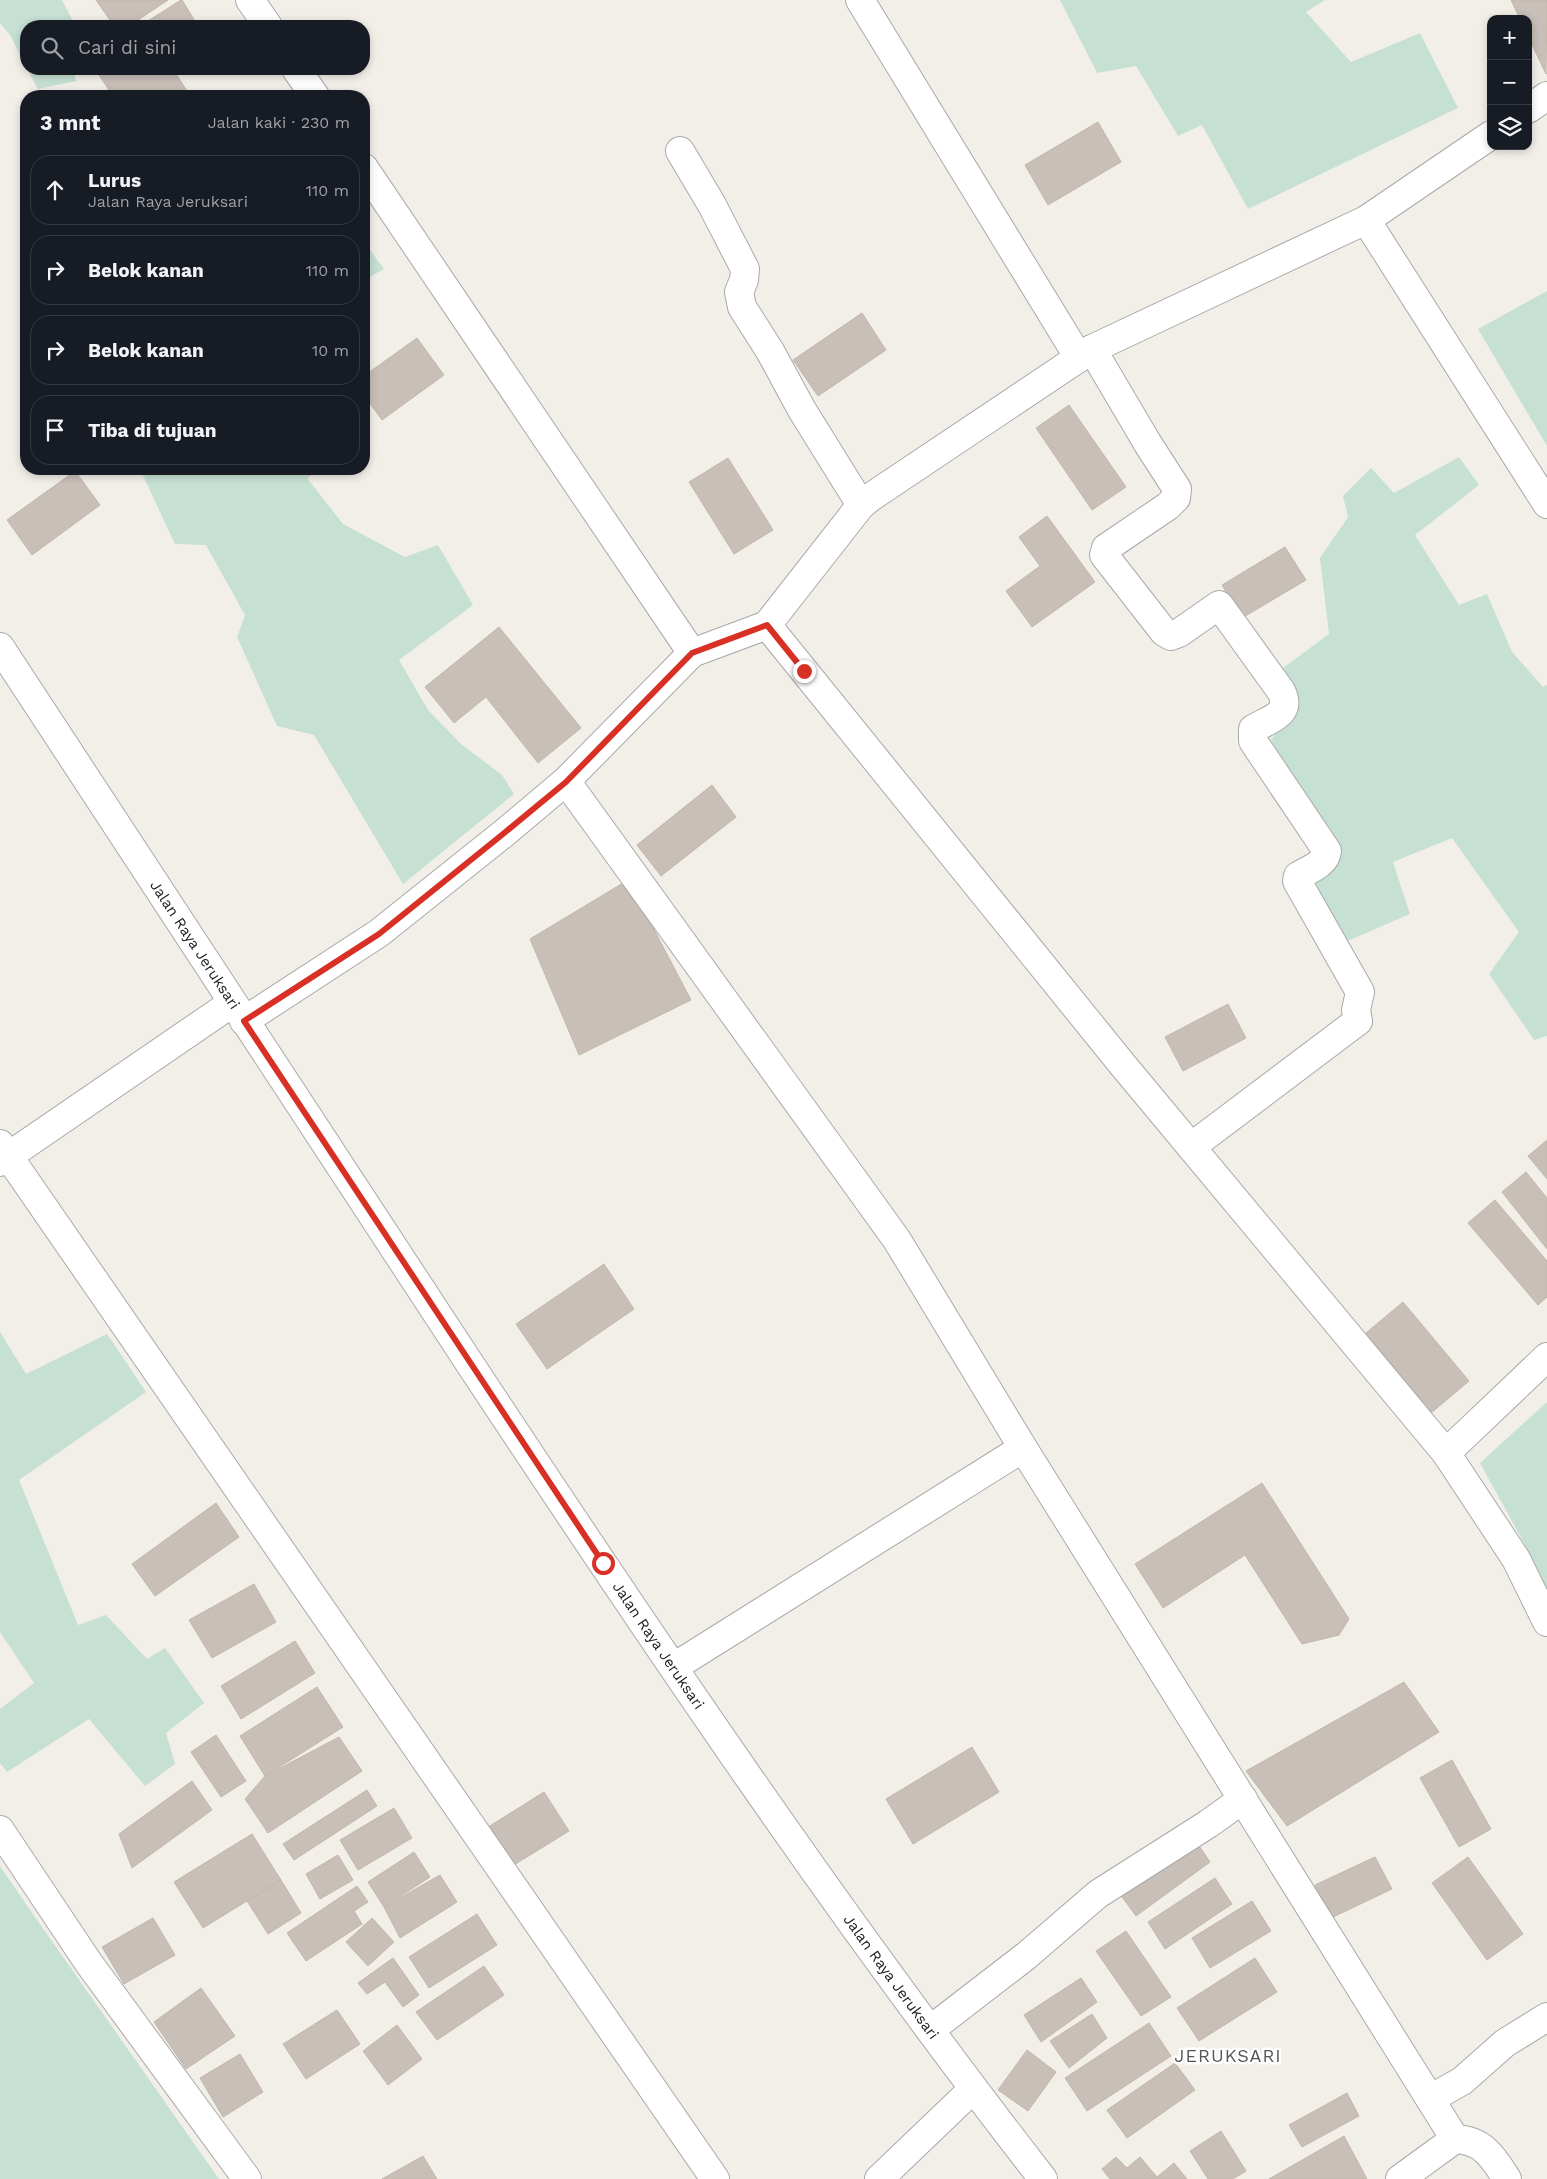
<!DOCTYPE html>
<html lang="id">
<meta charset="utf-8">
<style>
:root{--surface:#171b24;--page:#242831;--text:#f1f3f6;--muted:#9ea1a6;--line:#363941}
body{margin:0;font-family:"Work Sans",sans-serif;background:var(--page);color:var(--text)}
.controls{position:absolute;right:15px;top:15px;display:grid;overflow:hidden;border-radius:10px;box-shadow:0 2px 8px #0003}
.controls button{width:45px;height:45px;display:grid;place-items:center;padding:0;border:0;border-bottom:1px solid var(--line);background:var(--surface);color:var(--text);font:25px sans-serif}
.stop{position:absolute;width:15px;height:15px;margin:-11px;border:4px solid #d93025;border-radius:50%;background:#fff}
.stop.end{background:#d93025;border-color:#fff;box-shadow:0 1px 5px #0008}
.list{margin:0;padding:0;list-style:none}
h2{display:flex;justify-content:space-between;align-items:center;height:65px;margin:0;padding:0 20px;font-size:21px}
h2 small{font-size:16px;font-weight:400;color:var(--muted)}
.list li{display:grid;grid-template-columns:32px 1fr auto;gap:15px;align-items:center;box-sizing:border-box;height:70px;margin:0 10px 10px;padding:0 10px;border:1px solid var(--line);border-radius:20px}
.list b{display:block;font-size:19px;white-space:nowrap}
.list p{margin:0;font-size:16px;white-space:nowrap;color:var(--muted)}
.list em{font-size:16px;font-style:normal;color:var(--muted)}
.icon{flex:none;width:28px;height:28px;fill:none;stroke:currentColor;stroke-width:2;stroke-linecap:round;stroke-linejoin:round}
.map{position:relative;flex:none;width:1547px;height:2179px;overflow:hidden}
.search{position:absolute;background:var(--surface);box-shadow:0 2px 8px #0003;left:20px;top:20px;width:350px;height:55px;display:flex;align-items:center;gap:12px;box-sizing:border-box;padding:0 18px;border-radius:20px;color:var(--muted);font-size:19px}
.panel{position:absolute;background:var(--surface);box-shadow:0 2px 8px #0003;left:20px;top:90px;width:350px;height:385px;border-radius:20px}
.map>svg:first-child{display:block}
.wetland{fill:#c6e0d4}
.building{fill:#c7bfb8;stroke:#c4b6ab}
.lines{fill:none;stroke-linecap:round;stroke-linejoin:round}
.minor-casing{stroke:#a9a9a9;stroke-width:30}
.tertiary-casing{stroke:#a9a9a9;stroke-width:30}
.minor{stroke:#fff;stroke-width:28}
.tertiary{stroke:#fff;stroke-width:28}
.route{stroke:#d93025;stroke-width:6}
.labels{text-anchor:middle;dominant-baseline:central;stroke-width:5;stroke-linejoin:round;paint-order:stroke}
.street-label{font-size:15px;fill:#222;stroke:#fff}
.quarter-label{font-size:18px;letter-spacing:1px;fill:#555;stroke:#fff}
</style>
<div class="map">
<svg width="1547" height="2179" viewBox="0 0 1547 2179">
<rect width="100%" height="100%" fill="#f2efe9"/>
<g class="wetland">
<path d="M0,0h62l12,23v3h-48v41l-16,-32 -10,-12z"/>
<path d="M1060,0h265l-19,12 45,50 69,-29 38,75 -210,101 -46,-84 -24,11 -42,-70 -39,7z"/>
<path d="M27,69h46l3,12 -38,8z"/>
<path d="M364,242l20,27 -20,11z"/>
<path d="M1547,291v155l-69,-117z"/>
<path d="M1459,457l20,28 -64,50 44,70 28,-11 25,58 31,35 4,-2v351l-13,4 -45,-66 30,-42 -67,-94 -59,24 17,52 -65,28 -36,-63 28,-25 -66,-114 19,-27 -7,-45 46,-34 -9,-76 28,-41 -5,-21 28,-28 23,25z"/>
<path d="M140,469h182l-15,9 36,46 62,33 33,-12 35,60 -74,55 29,50 33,34 41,31 12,19 -111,90 -89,-149 -37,-9 -40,-89 8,-22 -39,-70 -31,-1z"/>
<path d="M0,1332l26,42 81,-40 39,58 -127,88 59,145 28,-10 41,44 18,-11 39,55 -38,30 9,31 -30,22 -56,-67 -82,53 -7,-9v-54l34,-26 -34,-51z"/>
<path d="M1547,1402v192l-23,-51 -44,-80z"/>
<path d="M0,1866l30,44 189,269h-219z"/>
</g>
<g class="building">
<path d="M96,0h72l-39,26h-15z"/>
<path d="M182,0l16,26h-58l41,-26z"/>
<path d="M1511,0h36l-1,74 -18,-38v-17h-8z"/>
<path d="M95,69h78l17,27h-77z"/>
<path d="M1098,122l23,40 -73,43 -23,-40z"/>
<path d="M862,313l24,37 -68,46 -25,-36z"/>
<path d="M417,338l27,37 -62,45 -18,-25v-19z"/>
<path d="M1069,405l57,82 -34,23 -56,-82z"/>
<path d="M728,458l45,72 -39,24 -45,-72z"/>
<path d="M75,471l25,34 -68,50 -25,-35z"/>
<path d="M1047,516l48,66 -63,45 -26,-36 34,-25 -21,-29z"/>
<path d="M1285,547l21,33 -64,38 -20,-33z"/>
<path d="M499,627l82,101 -43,35 -52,-66 -32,26 -29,-36z"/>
<path d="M712,785l24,32 -75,59 -24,-31z"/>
<path d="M628,880l63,120 -112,55 -49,-116z"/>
<path d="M1228,1004l18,34 -63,33 -18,-34z"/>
<path d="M1547,1140v39l-19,-23z"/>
<path d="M1526,1172l21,26v51l-45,-57z"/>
<path d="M1495,1200l52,61v36l-9,8 -70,-82z"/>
<path d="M604,1264l30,45 -87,60 -31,-45z"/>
<path d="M1403,1302l66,79 -38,32 -65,-80z"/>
<path d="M1262,1483l87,136 -10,16 -37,9 -57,-89 -82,53 -28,-44z"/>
<path d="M216,1503l23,34 -84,59 -23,-32z"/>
<path d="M254,1584l22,38 -64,36 -23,-38z"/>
<path d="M295,1641l20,32 -74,46 -20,-33z"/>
<path d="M1404,1682l35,50 -152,94 -41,-55z"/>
<path d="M317,1687l26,40 -78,49 -25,-40z"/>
<path d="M216,1735l30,46 -25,16 -30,-45z"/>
<path d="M339,1737l23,34 -94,62 -23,-34 20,-23z"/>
<path d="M972,1747l27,45 -86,52 -27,-45z"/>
<path d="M1452,1760l39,69 -32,18 -39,-69z"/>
<path d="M192,1781l20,29 -80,58 -13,-34z"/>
<path d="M367,1790l10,16 -83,54 -11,-16z"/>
<path d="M544,1792l25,39 -60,37 -24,-39z"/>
<path d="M394,1808l18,30 -54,32 -18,-30z"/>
<path d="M252,1834l29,46 -78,48 -29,-46z"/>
<path d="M1195,1840l15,22 -74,54 -16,-22z"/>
<path d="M414,1852l16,25 -46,30 -16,-25z"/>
<path d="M338,1855l15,25 -33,19 -14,-25z"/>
<path d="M1375,1857l17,32 -61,29 -16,-33z"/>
<path d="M1468,1857l55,77 -36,26 -55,-77z"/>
<path d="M440,1875l17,27 -57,36 -16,-31z"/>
<path d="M1215,1878l17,26 -67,45 -17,-27z"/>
<path d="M281,1880l20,33 -33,21 -21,-33z"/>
<path d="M357,1886l11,16 -14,9 8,13 -56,37 -19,-28z"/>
<path d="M1252,1901l19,30 -61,37 -18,-30z"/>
<path d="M477,1914l20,31 -68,43 -20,-31z"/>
<path d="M153,1918l22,37 -51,29 -22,-37z"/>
<path d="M372,1918l22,24 -26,24 -22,-24z"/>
<path d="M1126,1931l45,66 -30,19 -45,-65z"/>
<path d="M393,1958l26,37 -16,12 -18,-25 -18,12 -9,-11z"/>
<path d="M1255,1958l22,34 -78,49 -22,-33z"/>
<path d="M484,1966l20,29 -67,45 -21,-28z"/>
<path d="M1081,1978l16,24 -56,40 -17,-27z"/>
<path d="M201,1988l34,48 -49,33 -32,-47z"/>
<path d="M337,2010l23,34 -54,35 -23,-35z"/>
<path d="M1092,2014l15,24 -38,30 -19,-27z"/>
<path d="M1149,2023l22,33 -84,55 -22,-33z"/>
<path d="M397,2025l25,34 -34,26 -25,-34z"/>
<path d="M1027,2050l29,22 -28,39 -30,-21z"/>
<path d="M240,2054l23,38 -40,25 -23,-39z"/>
<path d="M1175,2063l20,27 -68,48 -20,-28z"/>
<path d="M1347,2093l12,23 -57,31 -13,-22z"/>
<path d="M1221,2131l25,40 -13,8h-25l-18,-28z"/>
<path d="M1344,2136l23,43h-98z"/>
<path d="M423,2156l14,23h-55z"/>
<path d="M1116,2157l11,11 13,-11 17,20 17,-14 13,16h-77l-8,-10z"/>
</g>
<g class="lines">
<g class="minor-casing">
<g id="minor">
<path d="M250,0l18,26"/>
<path d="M860,0l219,358"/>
<path d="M296,69l19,27"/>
<path d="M1528,109l19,-13"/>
<path d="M680,151l32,54 33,64 -1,11 -5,12 3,15 28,44 32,59 59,95"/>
<path d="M364,168l328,485"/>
<path d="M1366,220l181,284"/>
<path d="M1092,349l56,95 29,45 -1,9 -8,8 -62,42 -2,7 60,77 7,4 8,-3 40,-28 62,86c12,23 -11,28 -28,38v12l74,110c-1,13 -19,19 -29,25l-1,5 63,111 -4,18 2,11 -167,126"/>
<path d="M767,625l355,439 324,389 101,-96"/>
<path d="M566,781l331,459 126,208 432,691 -55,40"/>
<path d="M244,1021l135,-88 124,-99 63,-53 126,-128 75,-28 94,-120 10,-8 221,-148 274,-129 125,-85"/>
<path d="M0,1144l715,1035"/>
<path d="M0,1162l232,-159"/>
<path d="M1446,1453l70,106 31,63"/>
<path d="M674,1667l349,-219"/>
<path d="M0,1830l88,132 159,217"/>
<path d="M930,2030l96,-74 72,-62 110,-70 35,-25"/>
<path d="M1430,2099l32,-18 43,-38 42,-26"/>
<path d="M1455,2139c28,1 38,18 52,40"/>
<path d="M879,2179l94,-90"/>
</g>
</g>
<g class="tertiary-casing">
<g id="tertiary">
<path id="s1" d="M0,647c156,239 313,478 470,717 183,277 369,553 573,815"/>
</g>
</g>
<use href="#minor" class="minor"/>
<use href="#tertiary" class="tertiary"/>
</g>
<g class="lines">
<path class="route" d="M603,1563l-359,-542 135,-87 124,-100 63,-52 126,-129 75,-28 37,46"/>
</g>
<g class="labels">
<g class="street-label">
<text stroke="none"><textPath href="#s1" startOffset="356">Jalan Raya Jeruksari</textPath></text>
<text stroke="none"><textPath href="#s1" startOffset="1196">Jalan Raya Jeruksari</textPath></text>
<text stroke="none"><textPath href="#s1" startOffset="1601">Jalan Raya Jeruksari</textPath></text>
</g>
<g class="quarter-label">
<text x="1228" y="2055">JERUKSARI</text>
</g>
</g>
</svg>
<div class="controls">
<button>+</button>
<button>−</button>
<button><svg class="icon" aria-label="layers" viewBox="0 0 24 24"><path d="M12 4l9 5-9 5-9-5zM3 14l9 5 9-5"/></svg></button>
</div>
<div class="stop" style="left:603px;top:1563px"></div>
<div class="stop end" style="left:804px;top:671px"></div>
<div class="search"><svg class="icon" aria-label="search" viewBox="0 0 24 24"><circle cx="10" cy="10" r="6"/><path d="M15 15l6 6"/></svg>Cari di sini</div>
<section class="panel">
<h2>3 mnt<small>Jalan kaki · 230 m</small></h2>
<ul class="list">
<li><svg class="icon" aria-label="ahead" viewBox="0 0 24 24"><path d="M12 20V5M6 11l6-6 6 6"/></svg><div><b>Lurus</b><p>Jalan Raya Jeruksari</p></div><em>110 m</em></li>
<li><svg class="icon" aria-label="right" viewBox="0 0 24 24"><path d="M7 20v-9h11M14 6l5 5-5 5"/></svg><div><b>Belok kanan</b></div><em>110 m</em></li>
<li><svg class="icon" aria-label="right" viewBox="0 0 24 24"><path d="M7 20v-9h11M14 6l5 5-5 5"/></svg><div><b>Belok kanan</b></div><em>10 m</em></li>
<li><svg class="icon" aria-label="arrive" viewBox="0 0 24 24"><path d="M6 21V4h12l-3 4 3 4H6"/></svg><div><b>Tiba di tujuan</b></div></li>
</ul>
</section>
</div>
